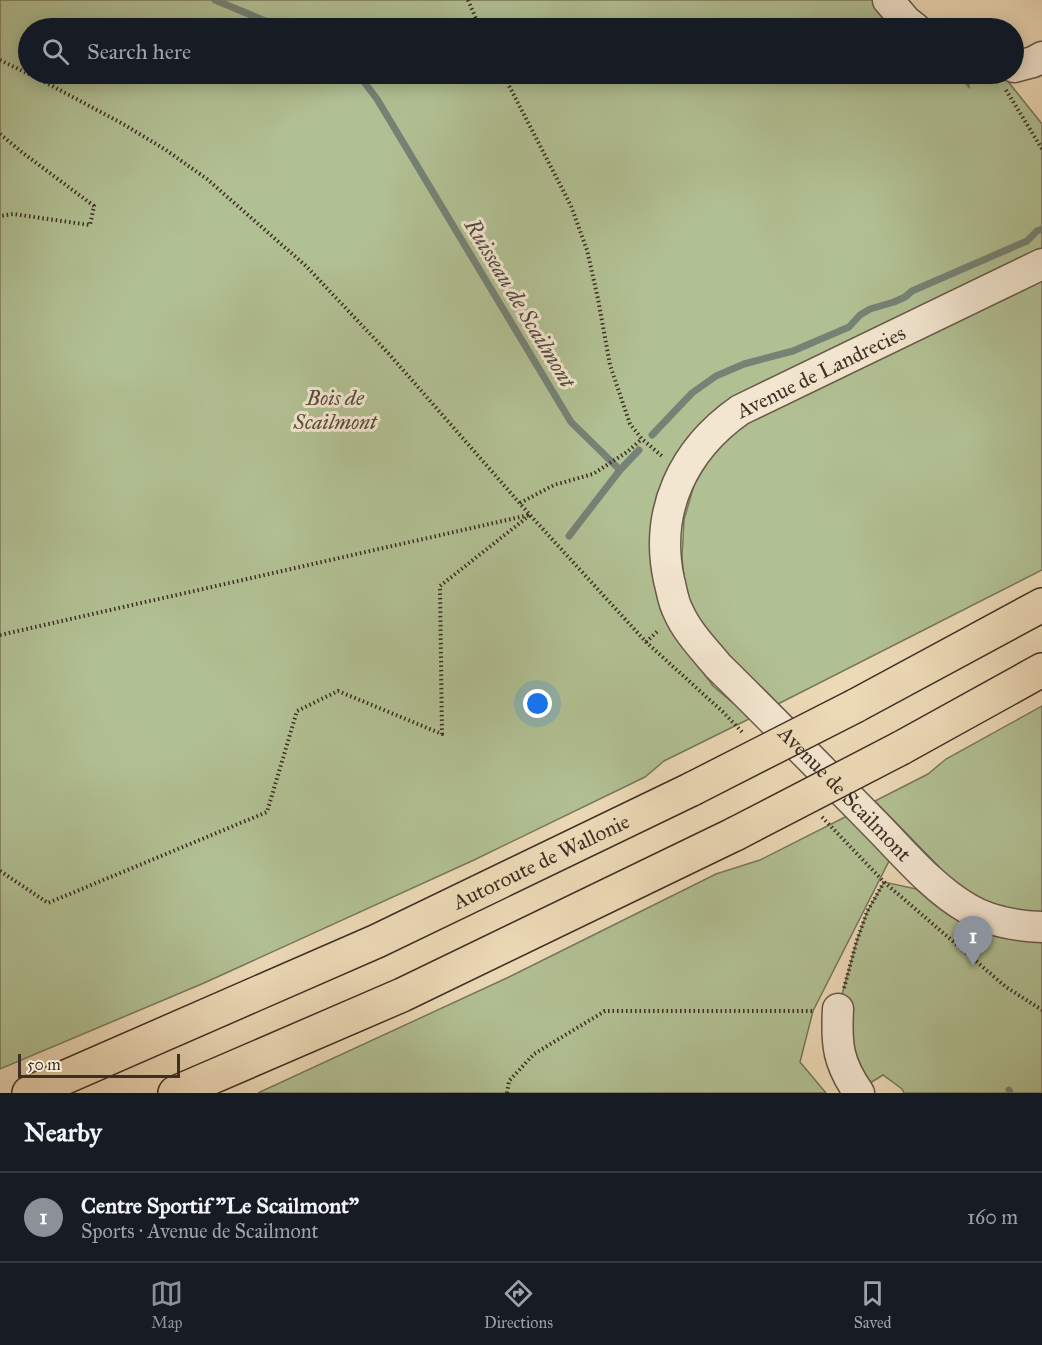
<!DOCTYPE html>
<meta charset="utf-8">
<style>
:root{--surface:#171b24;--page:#242831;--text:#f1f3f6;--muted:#9ea1a6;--line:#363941;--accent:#8c9099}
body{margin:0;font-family:"IM FELL Great Primer",serif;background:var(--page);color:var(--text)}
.scale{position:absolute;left:18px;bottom:15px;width:162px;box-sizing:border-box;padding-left:6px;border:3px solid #3f2e25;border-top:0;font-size:16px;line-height:21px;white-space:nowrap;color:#3f2e25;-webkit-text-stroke:4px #f3e6d0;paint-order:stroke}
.you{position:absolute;left:538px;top:704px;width:21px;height:21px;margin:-15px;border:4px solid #fff;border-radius:50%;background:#1a73e8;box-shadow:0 0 0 9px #1a73e833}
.badge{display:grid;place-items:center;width:39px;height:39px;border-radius:50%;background:var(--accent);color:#fff;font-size:20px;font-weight:700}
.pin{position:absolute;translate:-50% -50px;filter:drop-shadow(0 2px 3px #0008)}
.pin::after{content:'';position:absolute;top:32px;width:21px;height:18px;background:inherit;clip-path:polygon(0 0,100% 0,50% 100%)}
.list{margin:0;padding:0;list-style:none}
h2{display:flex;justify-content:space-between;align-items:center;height:78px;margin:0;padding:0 24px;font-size:26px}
h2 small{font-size:20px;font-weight:400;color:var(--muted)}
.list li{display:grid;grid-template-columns:39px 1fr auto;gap:18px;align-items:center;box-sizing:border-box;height:90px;padding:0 24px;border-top:2px solid var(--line)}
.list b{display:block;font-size:22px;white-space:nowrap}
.list p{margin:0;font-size:20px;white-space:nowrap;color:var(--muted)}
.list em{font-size:20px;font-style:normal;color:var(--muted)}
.icon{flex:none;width:33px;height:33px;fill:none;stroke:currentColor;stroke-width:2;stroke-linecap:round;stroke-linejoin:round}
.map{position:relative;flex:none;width:1042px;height:1093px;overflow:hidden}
.search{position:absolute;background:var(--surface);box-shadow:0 3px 15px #0003;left:18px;right:18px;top:18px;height:66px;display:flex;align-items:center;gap:15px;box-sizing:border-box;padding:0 21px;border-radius:33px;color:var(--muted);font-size:22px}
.sheet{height:168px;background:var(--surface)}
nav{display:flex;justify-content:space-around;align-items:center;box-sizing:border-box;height:84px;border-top:2px solid var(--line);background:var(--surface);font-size:16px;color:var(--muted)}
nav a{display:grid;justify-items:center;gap:3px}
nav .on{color:var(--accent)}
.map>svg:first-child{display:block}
.green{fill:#b1c093;stroke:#78775c;stroke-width:1.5}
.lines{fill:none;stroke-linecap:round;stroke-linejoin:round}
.stream{stroke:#758275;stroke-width:7}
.minor-casing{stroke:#6a5949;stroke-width:33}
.highway-casing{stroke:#3f2e25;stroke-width:36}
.path{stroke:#3f2e25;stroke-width:4;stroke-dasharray:1.5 3;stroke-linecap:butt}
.minor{stroke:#f3e6d0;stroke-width:30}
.highway{stroke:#ecd9b6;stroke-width:33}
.highway-bridge-casing{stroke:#3f2e25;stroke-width:36;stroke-linecap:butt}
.highway-bridge{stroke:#ecd9b6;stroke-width:33}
.labels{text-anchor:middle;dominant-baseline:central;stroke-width:6;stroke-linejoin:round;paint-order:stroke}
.street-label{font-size:21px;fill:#3f2e25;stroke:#f3e6d0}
.park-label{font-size:21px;font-style:italic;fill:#564b3b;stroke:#f3e6d0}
.water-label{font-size:22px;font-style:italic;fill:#514a40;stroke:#f3e6d0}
</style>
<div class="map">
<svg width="1042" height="1093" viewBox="0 0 1042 1093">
<rect width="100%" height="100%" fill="#ecd9b6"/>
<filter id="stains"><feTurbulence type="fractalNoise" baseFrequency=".00333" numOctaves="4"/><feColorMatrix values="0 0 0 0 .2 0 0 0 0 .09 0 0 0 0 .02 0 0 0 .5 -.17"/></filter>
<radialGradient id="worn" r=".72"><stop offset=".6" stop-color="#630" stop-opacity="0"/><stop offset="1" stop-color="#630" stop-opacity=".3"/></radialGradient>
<g class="green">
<path d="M0,0h876l23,28h-871v46h928l13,13 -2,-13h35l40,50v140l-302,146 -71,62 5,160 39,54 38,32 -87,43 -19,16 -171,83 -270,123 -204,86z"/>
<path d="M1042,278v292l-266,135 -52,-51 -30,-39 -9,-26 -3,-32 2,-37 10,-35 16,-27 20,-22 27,-20z"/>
<path d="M1042,706v387h-138l-2,-4 -19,-14 -26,16 -19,-82 19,-69 10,-28 17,-30 65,14 -21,-19 12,-9 -65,-67 53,-27 18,-15z"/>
<path d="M851,814l39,45 -77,152 -13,51 26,31h-568l251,-116 207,-103 44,-14z"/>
</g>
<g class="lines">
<g class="stream">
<path d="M215,0l67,28"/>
<path d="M358,74l19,25 194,323 49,48 -51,66"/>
<path d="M652,435l40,-42 24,-17 28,-12 49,-13 56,-24 11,-12 10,-6 24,-7 11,-5 7,-6 115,-50 10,-10 5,-2"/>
<path d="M620,470l19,-20"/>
<path d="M1009,1090l1,3"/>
</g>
<g class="minor-casing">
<g id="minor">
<path d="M888,0l18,21 9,7"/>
<path d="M1014,67l19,-5 9,-5"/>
<path id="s1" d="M1042,264l-302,146c-57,40 -86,101 -71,170 3,11 4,22 9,31 9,21 26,38 40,55 53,52 104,104 155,156 29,29 59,66 94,86 23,14 49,18 75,19"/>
<path d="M838,1009c-2,36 0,54 21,84"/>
</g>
</g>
<g class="highway-casing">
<g id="highway">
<path d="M855,706l187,-101"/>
<path d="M901,748l141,-78"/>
<path id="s2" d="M29,1093l348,-152 315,-152"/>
<path d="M175,1093l227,-98 333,-161"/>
</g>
</g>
<g class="path">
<path d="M468,0l12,28"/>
<path d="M0,60l43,21 80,43 43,26 41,29 99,87 83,88 141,161 116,127 77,70 20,21"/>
<path d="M503,74l68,132 16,44 11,49 12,66 20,59 12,15 21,18"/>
<path d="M1006,90l36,59"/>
<path d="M0,134l23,19 71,53 -4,19 -77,-11 -13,2"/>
<path d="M520,503l34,-18 39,-11 34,-22 15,-13"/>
<path d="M0,635l529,-120"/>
<path d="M646,642l13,-12"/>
<path d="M822,817l62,65 122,105 36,23"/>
<path d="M0,871l48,32 219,-91 30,-101 41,-20 104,43 -2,-148 90,-71"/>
<path d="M963,950l8,-12"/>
<path d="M844,988l13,-48 10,-28 17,-30"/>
<path d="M507,1093l2,-12 25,-27 71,-43h209"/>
</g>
<use href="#minor" class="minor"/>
<use href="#highway" class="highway"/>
<g class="highway-bridge-casing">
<g id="highway-bridge">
<path d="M692,789l163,-83"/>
<path d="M735,834l166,-86"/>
</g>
</g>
<use href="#highway-bridge" class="highway-bridge"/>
</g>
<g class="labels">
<g class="street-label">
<text transform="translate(821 372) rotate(-26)">Avenue de Landrecies</text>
<text stroke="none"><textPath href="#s1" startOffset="812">Avenue de Scailmont</textPath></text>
<text stroke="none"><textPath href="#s2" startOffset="562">Autoroute de Wallonie</textPath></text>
</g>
<g class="park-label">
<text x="335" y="398">Bois de<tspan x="335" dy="24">Scailmont</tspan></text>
</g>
<g class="water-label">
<text transform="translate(520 303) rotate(59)">Ruisseau de Scailmont</text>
</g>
</g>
<rect width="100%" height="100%" filter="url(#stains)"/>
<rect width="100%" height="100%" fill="url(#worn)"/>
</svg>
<div class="scale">50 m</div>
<div class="you"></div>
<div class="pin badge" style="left:973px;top:966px">1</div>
<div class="search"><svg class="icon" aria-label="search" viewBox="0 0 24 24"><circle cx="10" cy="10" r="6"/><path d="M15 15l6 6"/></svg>Search here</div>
</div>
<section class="sheet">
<h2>Nearby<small></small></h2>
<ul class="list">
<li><span class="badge">1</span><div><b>Centre Sportif &quot;Le Scailmont&quot;</b><p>Sports · Avenue de Scailmont</p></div><em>160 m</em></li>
</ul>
</section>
<nav>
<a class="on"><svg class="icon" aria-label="map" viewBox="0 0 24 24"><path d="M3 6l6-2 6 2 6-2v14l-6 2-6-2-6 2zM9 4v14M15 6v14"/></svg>Map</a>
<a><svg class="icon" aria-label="directions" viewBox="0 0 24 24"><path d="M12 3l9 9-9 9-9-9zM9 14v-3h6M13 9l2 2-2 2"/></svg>Directions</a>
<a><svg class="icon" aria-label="saved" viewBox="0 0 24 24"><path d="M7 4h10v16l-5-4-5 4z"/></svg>Saved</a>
</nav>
